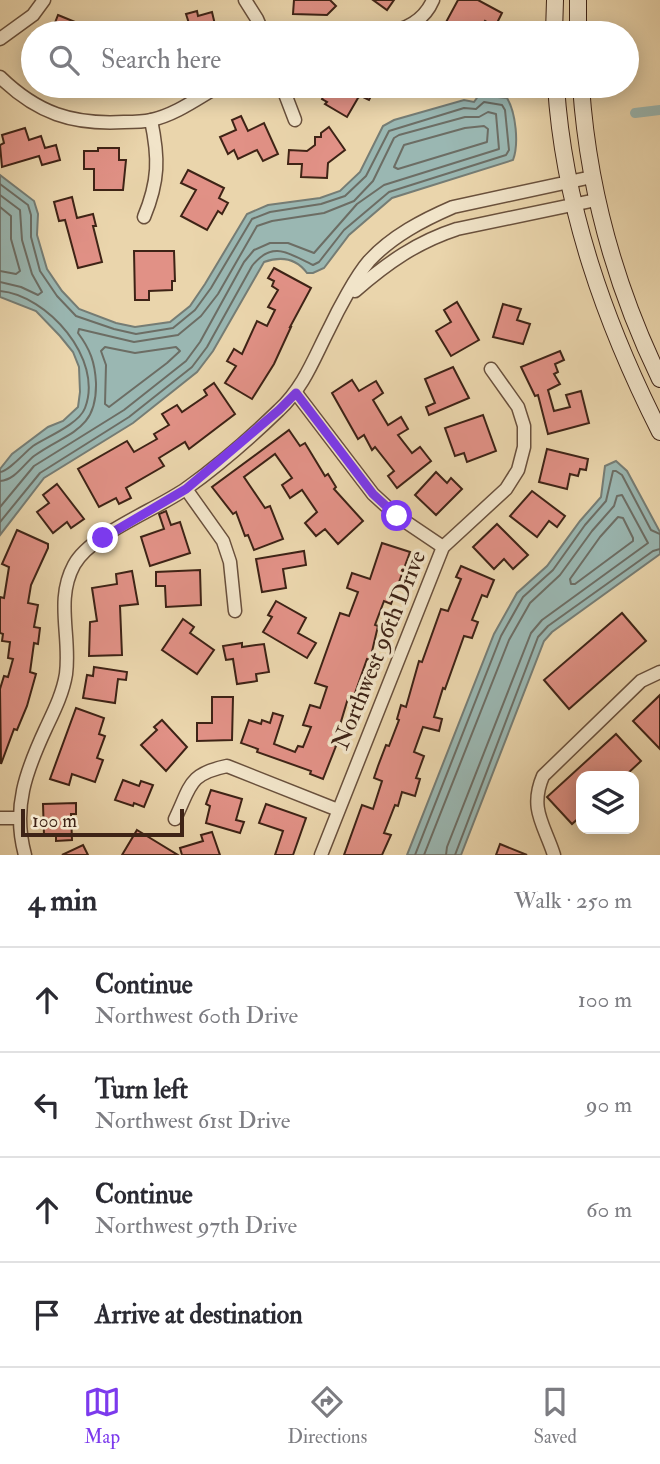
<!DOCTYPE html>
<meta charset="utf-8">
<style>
:root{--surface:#fff;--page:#f2f2f3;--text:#2b2b33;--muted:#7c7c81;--line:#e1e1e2;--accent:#7c3aed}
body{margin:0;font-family:"IM FELL Double Pica",serif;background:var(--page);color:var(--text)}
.controls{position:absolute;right:21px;bottom:21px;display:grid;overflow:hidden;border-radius:14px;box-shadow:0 4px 18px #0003}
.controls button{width:63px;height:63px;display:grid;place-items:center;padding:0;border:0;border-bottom:2px solid var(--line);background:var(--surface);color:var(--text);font:35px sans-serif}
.scale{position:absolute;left:21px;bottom:18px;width:163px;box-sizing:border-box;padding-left:7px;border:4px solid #3e2316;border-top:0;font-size:19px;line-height:24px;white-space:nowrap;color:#3e2316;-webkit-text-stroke:5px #f1e4c9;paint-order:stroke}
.stop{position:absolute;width:21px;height:21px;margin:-16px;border:5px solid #7c3aed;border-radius:50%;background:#fff}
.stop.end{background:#7c3aed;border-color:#fff;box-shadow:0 2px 7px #0008}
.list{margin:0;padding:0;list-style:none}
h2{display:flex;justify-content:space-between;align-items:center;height:91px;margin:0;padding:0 28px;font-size:30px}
h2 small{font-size:23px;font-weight:400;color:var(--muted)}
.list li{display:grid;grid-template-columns:46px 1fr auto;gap:21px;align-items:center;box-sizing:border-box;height:105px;padding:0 28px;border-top:2px solid var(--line)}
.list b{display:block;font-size:26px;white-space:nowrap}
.list p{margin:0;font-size:23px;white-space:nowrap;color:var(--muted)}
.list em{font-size:23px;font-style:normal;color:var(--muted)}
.icon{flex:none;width:38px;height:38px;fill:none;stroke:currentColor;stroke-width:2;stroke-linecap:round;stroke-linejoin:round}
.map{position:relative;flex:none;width:660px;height:855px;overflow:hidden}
.search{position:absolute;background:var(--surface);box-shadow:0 4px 18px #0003;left:21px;right:21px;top:21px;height:77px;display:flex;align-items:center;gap:18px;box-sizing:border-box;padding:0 24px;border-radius:38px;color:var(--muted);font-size:26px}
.sheet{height:511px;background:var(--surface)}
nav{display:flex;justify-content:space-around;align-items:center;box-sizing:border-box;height:98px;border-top:2px solid var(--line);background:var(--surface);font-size:19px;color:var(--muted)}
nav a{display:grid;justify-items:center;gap:4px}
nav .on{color:var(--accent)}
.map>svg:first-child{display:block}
.water{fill:#9ab7b2;stroke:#757c74;stroke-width:2}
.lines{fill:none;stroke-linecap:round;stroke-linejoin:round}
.shore{stroke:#6c6d64;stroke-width:2}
.canal{stroke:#9ab7b2;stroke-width:10}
.building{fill:#e19186;stroke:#3e2316;stroke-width:2}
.minor-casing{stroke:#69503c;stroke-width:15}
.secondary-casing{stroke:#3e2316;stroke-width:18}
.minor{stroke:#f1e4c9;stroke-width:12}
.secondary{stroke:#f1e4c9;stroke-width:16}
.route{stroke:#7c3aed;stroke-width:9}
.labels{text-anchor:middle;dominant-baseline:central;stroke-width:7;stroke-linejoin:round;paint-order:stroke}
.street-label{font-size:24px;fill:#3e2316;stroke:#f1e4c9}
</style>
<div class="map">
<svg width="660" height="855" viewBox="0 0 660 855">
<rect width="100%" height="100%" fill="#ead5ac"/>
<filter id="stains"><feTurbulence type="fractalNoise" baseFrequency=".00286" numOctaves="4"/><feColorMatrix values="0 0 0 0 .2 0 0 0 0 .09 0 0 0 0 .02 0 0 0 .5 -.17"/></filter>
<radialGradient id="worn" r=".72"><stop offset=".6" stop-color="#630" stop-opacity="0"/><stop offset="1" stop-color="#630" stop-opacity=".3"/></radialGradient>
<g class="water">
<path d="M479,95l28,3c9,15 12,46 6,62l-121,38 -43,37 -25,33 -11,5h-6c-11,-15 -26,-17 -43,-11l-51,89 -16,21 -64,51 -89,55 -44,57v-66l12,-15 36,-27 15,-6 15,-14 2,-15 -1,-25 -6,-15 -13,-16 -24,-25 -36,-14v-122l34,26 4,13 -1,21 10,34 15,22 17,18 37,14 19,4 35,-5 20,-16 15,-22 42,-70 21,-9 52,-7 20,-7 20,-19 23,-46 11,-6 70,-20 10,2z"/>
<path d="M616,461l11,10 33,61v22l-108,78 -8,9 -83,214h-54l87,-221 23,-41 30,-27 33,-45 21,-24 4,-31z"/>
</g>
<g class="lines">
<g class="shore">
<path d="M484,126l4,3 -1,13 -89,27 -4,-2 10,-22 61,-17z"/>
<path d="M0,184l28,21 3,10v22l9,34 17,25 19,20 38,13 22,5 37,-6 22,-18 16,-22 41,-69 18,-7 51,-8 24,-8 21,-20 23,-45 75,-23 12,1 8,-7 18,3 3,5 4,40 -3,5 -117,37 -45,38 -25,32 -6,3c-22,-10 -40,-26 -61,1l-45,81 -15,20 -63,50 -89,56 -40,49"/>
<path d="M0,195l20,15 2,30 10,34 10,18 -4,3 -17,-8 -21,-5"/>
<path d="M0,207l11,9v23l9,32 -4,3 -16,-3"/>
<path d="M0,291c47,4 104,68 85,117 -6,16 -38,29 -52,38 -9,7 -24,25 -33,26"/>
<path d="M105,347l30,6 41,-6 4,4 -13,12 -58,44 -4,-3 1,-39 -5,-14z"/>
<path d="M0,481c15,-1 23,-16 34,-25 33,-24 63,-24 62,-73 -1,-21 -6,-34 -18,-50l1,-4 55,13 44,-7 23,-19 17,-22 39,-68 15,-5 52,-8 30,-12 19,-20 21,-43 5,-3 66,-18h14l9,-5 8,2 3,35 -115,36 -27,19 -43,49 -26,-10h-18l-16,7 -10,12 -44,80 -14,19 -62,49 -90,56 -34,41"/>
<path d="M618,517l5,1 10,20v3l-58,43h-4l-1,-5 30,-42z"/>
<path d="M415,855l86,-219 22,-39 30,-27 32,-45 21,-24 7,-30h3l6,4 29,55 9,4"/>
<path d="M424,855l85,-215 21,-37 30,-28 32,-44 22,-25 3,-10 5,-1 26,48 -106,77 -11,13 -84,214 -1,8"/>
<path d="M455,855l83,-218 10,-11 105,-75 7,-2"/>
</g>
<path class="canal" d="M635,113l25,-3"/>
</g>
<g class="building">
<path d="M294,0h36l6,6 -9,9 -34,-1z"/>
<path d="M373,0h21l-7,10z"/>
<path d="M458,0h20l24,13 -7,14 -10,-6 -7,12h-17l-16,-9z"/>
<path d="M197,11l1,5 14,-4 5,21h-25l-6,-19z"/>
<path d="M58,15l27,11 -3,7h-31z"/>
<path d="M328,86h41l6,3 -6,11 -8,-4 -3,2 -11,19 -22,-13 2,-2 -5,-3z"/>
<path d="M241,116l7,15 16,-8 14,31 -15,7 -6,-11 -19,9 -4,-9 -6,4 -8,-17 16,-7 -4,-10z"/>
<path d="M329,127l16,23 -17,13 -1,15 -26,-1 1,-13h-14l1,-14 18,1 8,-6v-8h6v-4z"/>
<path d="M25,128l4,12 12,-4 4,12 11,-3 4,15 -18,5 -3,-9 -37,11 -2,-22 4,-2 -2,-8z"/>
<path d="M98,148h21v12h7l-3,30h-29v-21h-10v-18h14z"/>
<path d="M188,170l36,18 -5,10 9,5 -6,11 -4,-3 -11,19 -26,-14 15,-26 -15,-7z"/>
<path d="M72,197l5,21 16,-4 3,12h-3l9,36 -24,6 -13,-48 -6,1 -5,-19z"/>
<path d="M134,251h40l1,30h-3v9l-23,1v9h-14z"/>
<path d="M274,268l37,20 -21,39h1l-17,37 -22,35 -27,-16 11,-17 -9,-5 7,-12 8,5 15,-33 10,5 8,-16 -7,-3 10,-17 -6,-4 2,-5 -6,-3z"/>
<path d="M457,302l22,38 -28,16 -15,-25 15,-9 -7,-12z"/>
<path d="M503,304l18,5 -4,11 13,4 -7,20 -30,-7z"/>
<path d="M560,351l4,9 -9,4 3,8 -4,2 6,10 -12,6 6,21 16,-4 -4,-12 15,-4 8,32 -41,11 -10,-39 -3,1 -14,-29z"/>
<path d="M453,367l16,31 -40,17 -3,-8 9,-4 -10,-24z"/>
<path d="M352,380l7,11 17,-10 7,12 -10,7 15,25 13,-8 7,12 -10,6 14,18 8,-6 11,14 -34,27 -9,-12 6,-5 -19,-24 -3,3 -8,-15 -6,4 -26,-46z"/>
<path d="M214,383l21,31 -46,35 -4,-7 -26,16 5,8 -38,22 5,10 -12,6 -3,-6 -17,9 -21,-38 49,-28 7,11 23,-13 -3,-5 15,-9 -7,-11 15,-9 5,7 25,-17 -3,-5z"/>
<path d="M483,415l13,36 -29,11 -3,-9 -9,3 -10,-28z"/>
<path d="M289,430l11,16 5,-3 20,33 3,-2 8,13 -2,2 29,32 -25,23 -13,-15 -9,7 -11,-13 12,-11 -15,-22 -12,8 -8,-13 10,-7 -17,-24 -31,23 21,31 5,-2 13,33 -29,11 -6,-15 -3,1 -9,-24 -3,2 -21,-27z"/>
<path d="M547,449l41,10 -2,11 -6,-1 -2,7 -8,-2 -3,15 -28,-7z"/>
<path d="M436,472l11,11 4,-5 11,11 -26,26 -21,-20z"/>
<path d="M57,484l27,35 -13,9 -4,-6 -14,11 -16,-21 12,-9 -6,-8z"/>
<path d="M532,491l33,25 -8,11 -8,-6 -12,16 -27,-21z"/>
<path d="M166,511l5,14 9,-3 10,31 -40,13 -9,-29 23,-8 -5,-15z"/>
<path d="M497,524l31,31 -15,14 -9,-10 -10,10 -21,-22z"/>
<path d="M17,530l31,14v4l-17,37 -3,18 10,2 -4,22 6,1 -2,16 -4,-1 -4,29 6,2 -9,32 -10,24 -3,-1 -13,35 -1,-75 4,-13 4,1 5,-18 -5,-1 2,-16 -8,-1 1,-7 -3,-1v-36l4,1 5,-31 -7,-3z"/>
<path d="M382,543l28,9 -19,52 -7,-3 -9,24 3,1 -8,34 -3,-1 -13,37 -5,-1 -15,50 2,1 -13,33 -13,-5 1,-3 -54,-19 1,-3 -17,-6 8,-23 12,4 1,-4 8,3 3,-10 10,3 -9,28 21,8 3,-6 5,1 8,-20 -8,-2 7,-20 10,3 7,-21 -12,-4 25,-70 9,3 9,-24 -11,-4 5,-15 18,6z"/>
<path d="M304,551l2,14 -23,4 3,19 -24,4 -6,-33z"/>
<path d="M461,566l33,14 -7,17 -5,-2 -10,25 6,2 -6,16 -8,-2 -19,53 -2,-1 -9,29 8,2 -3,12 -16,-4 -9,25 10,4 -8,22 4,1 -5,17 -13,-4 -4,14 -3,-1 -11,28 7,2 -9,20h-38l18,-50 11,4 9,-28 -8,-3 4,-12 8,-21 3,1 10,-26 -2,-1 4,-14 5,2 13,-46 3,1 19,-53 7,2 13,-32 -5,-2z"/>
<path d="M200,570l1,35 -35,2 -1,-21h-9v-14z"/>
<path d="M132,571l6,33 -18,2 2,49 -33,1 1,-34 7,-1 -5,-33 25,-4 -1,-10z"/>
<path d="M276,601l30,17 -8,15 18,10 -9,15 -44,-26 9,-15 -4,-2z"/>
<path d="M622,613l24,28 -77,68 -25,-29z"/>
<path d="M183,619l11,8 -4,6 24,17 -17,24 -35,-24z"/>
<path d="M242,643v4l22,-3 5,28 -13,2 1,7 -20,3 -4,-25 -7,1 -3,-14z"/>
<path d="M94,667l33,5 -1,8 -8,-1 -3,24 -32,-5 4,-23 6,1z"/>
<path d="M660,695v54l-27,-28z"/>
<path d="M212,697h21l-1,43 -35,1v-18h15z"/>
<path d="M76,708l28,10 -5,16 6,2 -8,22 6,2 -8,22 -23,-8 -3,11 -19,-6z"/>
<path d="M162,720l25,27 -21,24 -25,-26 16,-15 -3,-3z"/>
<path d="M616,734l25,27 -16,15h-44v40l-9,8 -25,-27z"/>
<path d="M123,780l16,6 2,-5 12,4 -9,22 -10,-4 -1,3 -18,-6z"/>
<path d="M211,790l31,9 -6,21 8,2 -4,11 -34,-10 4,-17 -4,-2z"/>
<path d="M76,803v11h-5l1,26 -16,1v-6h-12l-1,-31z"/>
<path d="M266,804l40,14 -13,37h-18l8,-24 -24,-8z"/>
<path d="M137,830l41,25h-56z"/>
<path d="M212,832l8,23h-38l-2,-7 23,-7 -2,-6z"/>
<path d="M500,844l27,11h-31z"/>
<path d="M83,845l5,10h-26z"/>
</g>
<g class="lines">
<g class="minor-casing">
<g id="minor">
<path d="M245,0l12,19 6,14"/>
<path d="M384,33c22,-3 40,-12 49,-33"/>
<path d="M0,39l33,-24 11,-15"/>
<path d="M0,77c37,36 72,48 124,45 8,0 19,0 27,-2 24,-5 47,-22 68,-34"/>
<path d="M282,86l13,34"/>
<path d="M144,217c15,-36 15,-59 7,-97"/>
<path d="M355,291c32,-28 62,-49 102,-62l139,-29"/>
<path d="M296,393l77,101 24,22 46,31"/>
<path d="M186,489l37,52 7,21 5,49"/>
<path d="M0,818h18"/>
<path d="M175,819c16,-33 13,-45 52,-53l111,44"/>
<path d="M25,855c-13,-47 1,-84 21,-127 8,-17 17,-35 20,-54 5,-38 -11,-74 8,-109 17,-31 82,-55 113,-77 32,-23 64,-51 92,-78 25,-23 35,-52 50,-81 9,-19 27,-53 40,-68 23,-25 54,-41 84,-54l139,-30"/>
<path d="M321,855l122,-308 63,-58 12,-19 6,-23v-21l-6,-19 -27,-38"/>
<path d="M554,855c-10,-31 -25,-46 -11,-79l98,-95 19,-9"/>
</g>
</g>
<g class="secondary-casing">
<g id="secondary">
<path d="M578,0v33"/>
<path d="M554,33l1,-33"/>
<path d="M556,86c8,122 49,237 104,346"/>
<path d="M581,86c7,102 34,200 79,293"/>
</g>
</g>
<use href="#minor" class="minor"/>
<use href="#secondary" class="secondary"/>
</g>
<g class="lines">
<path class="route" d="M103,538l83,-49 93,-79 17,-17 77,101 24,22"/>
</g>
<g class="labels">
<g class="street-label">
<text transform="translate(379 650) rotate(-68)">Northwest 96th Drive</text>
</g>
</g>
<rect width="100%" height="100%" filter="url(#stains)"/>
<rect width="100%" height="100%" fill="url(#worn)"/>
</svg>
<div class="controls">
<button><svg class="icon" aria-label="layers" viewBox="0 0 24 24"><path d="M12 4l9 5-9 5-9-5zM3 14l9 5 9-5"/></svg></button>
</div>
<div class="scale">100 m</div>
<div class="stop" style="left:397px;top:516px"></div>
<div class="stop end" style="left:103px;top:538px"></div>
<div class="search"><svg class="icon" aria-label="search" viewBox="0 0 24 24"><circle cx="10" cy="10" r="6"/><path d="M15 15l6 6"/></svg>Search here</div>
</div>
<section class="sheet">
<h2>4 min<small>Walk · 250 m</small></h2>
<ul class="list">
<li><svg class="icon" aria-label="ahead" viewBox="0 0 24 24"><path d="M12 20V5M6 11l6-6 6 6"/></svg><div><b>Continue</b><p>Northwest 60th Drive</p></div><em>100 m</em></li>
<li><svg class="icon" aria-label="left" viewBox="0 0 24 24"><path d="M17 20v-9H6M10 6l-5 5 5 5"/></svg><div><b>Turn left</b><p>Northwest 61st Drive</p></div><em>90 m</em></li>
<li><svg class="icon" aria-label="ahead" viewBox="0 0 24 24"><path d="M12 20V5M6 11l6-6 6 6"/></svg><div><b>Continue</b><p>Northwest 97th Drive</p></div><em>60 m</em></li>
<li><svg class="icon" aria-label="arrive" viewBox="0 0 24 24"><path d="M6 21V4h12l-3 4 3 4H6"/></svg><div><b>Arrive at destination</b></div></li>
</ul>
</section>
<nav>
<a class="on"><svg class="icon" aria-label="map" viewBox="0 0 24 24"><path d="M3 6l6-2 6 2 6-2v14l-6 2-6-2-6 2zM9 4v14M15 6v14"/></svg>Map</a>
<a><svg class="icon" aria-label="directions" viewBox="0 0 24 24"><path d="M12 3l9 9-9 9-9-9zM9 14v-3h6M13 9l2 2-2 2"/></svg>Directions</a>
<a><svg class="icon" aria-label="saved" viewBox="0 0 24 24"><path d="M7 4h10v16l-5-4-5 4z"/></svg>Saved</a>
</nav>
